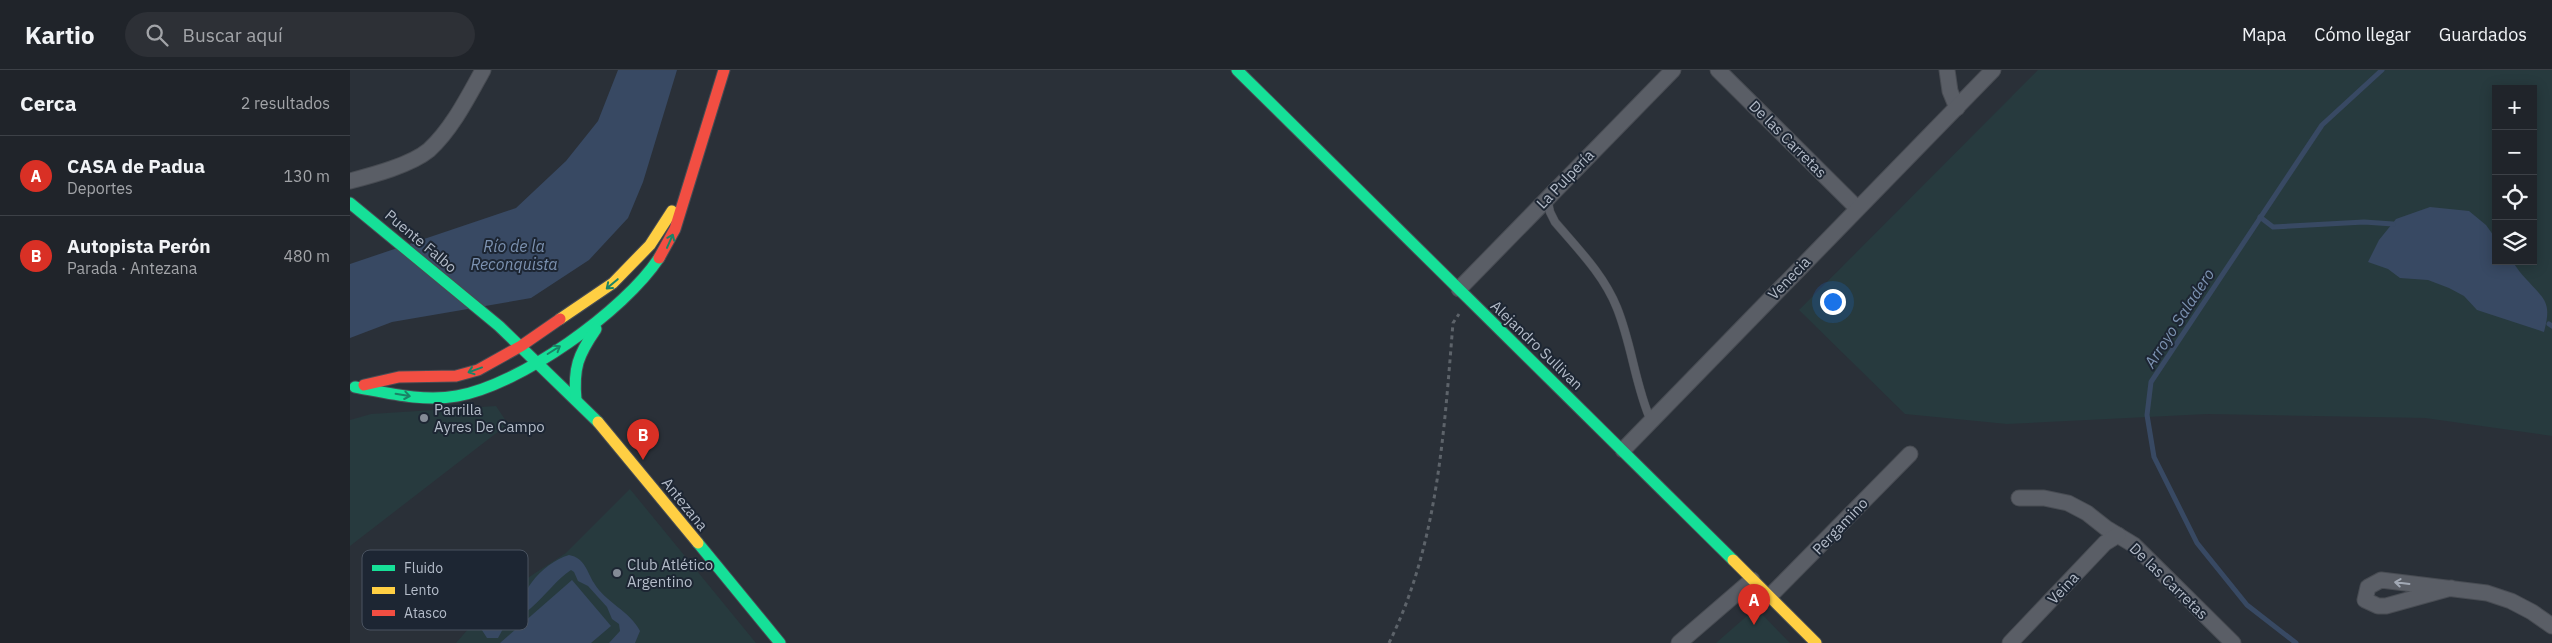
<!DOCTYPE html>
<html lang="es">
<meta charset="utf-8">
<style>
:root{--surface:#20242a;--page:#2d3036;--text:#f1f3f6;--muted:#a2a4a8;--line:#3d4147;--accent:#d93025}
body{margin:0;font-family:"IBM Plex Sans",sans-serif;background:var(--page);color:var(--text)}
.controls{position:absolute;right:15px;top:15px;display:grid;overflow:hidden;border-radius:0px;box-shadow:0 2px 12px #0003}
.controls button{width:45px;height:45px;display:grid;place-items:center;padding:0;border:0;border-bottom:1px solid var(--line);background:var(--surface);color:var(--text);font:25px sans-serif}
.you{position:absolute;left:1482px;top:231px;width:18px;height:18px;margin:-12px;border:4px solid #fff;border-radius:50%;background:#1a73e8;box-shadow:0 0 0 8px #1a73e833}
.badge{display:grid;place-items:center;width:32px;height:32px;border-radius:50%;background:var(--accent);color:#fff;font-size:16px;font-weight:700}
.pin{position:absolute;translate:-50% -41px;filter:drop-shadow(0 1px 2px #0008)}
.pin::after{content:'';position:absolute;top:26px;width:18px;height:15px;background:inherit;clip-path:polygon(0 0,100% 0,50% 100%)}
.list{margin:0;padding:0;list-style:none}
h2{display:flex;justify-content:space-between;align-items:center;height:65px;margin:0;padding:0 20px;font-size:21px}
h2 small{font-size:16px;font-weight:400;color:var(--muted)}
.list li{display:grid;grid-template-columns:32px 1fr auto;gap:15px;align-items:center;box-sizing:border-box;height:80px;padding:0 20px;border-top:1px solid var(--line)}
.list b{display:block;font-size:19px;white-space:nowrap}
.list p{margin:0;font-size:16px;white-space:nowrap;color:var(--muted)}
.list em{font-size:16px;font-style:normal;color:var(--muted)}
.icon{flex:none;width:28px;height:28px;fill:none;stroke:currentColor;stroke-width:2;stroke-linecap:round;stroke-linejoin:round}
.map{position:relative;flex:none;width:2202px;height:573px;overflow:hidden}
header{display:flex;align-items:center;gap:30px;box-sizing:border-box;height:70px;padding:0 25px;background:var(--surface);border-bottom:1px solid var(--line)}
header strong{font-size:24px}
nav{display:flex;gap:28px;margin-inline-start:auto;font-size:18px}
.search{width:350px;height:45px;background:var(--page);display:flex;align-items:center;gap:12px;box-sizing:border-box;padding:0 18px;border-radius:28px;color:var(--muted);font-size:19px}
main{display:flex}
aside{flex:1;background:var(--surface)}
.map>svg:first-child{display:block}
.green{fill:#273a3e;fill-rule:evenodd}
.water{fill:#384963}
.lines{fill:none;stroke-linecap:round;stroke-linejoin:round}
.stream{stroke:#384963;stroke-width:5}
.lane-casing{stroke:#484c53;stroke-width:9}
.street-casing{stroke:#484c53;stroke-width:17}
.fast-casing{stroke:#484c53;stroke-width:13}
.slow-casing{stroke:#484c53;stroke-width:13}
.jam-casing{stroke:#484c53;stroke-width:13}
.path{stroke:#5d636a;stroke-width:3;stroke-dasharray:4 4;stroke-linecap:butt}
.lane{stroke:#5a5e66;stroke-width:8}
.street{stroke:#5a5e66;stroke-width:15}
.fast{stroke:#16e098;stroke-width:11}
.slow{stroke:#ffcf43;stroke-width:11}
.jam{stroke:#f24e42;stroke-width:11}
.oneway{stroke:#1a8366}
.oneway2{stroke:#a2a9b5}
.poi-dot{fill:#848b96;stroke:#1d2633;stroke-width:2}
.labels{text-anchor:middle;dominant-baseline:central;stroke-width:4;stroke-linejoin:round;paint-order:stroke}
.street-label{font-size:15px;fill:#b4bcc9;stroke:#1d2633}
.poi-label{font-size:15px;fill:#b4bcc9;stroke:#1d2633;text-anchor:start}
.water-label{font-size:16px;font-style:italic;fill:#7c92b1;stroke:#1d2633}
.key{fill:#1d2633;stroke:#4a5360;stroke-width:1}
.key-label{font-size:14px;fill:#b4bcc9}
</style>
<header>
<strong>Kartio</strong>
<div class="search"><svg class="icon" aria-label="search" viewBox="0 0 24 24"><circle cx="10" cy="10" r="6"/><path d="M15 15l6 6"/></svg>Buscar aquí</div>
<nav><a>Mapa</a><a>Cómo llegar</a><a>Guardados</a></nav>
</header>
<main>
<aside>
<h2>Cerca<small>2 resultados</small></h2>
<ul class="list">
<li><span class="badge">A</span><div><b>CASA de Padua</b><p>Deportes</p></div><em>130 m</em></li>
<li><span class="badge">B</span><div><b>Autopista Perón</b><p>Parada · Antezana</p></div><em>480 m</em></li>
</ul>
</aside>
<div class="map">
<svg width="2202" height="573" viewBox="0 0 2202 573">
<rect width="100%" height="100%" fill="#2a3038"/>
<g class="green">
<path d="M1688,0h514v366l-127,-18 -218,-4 -200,10 -102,-10 -106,-104zM2146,19h37v172h-37z"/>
<path d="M146,336l12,18 -158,122v-126l21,-6z"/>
<path d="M280,419l126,154h-300l20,-23 27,-26 63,-41z"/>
<path d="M1406,538l34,35h-74z"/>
</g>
<g class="water">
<path d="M268,0h59l-34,112 -15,36 -39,42 -58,38 -139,24 -42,16v-74l166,-56 50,-47 32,-40z"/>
<path d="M2080,137l39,4 17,14 10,14v22h16c5,7 9,13 15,19 18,20 25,22 17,52l-67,-22 -13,-14 -15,-8 -21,-8 -28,-2 -12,-9 -20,-7 11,-22 17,-21z"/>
<path d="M219,485c16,3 18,17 25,28 11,19 36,28 46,48l-5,12h-26l11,-12 -1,-7 -7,-5 -5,-12 -19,-21 -10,-5 -4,-9 -3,-2c-14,9 -26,26 -40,38 -6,6 -16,7 -23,14 -4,4 -7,11 -10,16h-11l-9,-14c13,-18 27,-15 42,-26 5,-4 8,-11 12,-16 9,-12 23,-23 37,-27z"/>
<path d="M222,510l39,46 -20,17h-91z"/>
</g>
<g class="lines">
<g class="stream">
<path d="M1910,147l13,10 91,-5 29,2"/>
<path d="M2199,254l3,2"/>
<path d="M1946,573l-49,-38 -50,-62 -43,-86 -7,-42 4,-33 171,-257 60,-55"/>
</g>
<g class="lane-casing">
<path id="lane" d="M1197,128l3,14 5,10c23,27 49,53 62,86 15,37 18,77 34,113"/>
</g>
<g class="street-casing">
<g id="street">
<path d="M1368,0l139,138"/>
<path d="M1597,0l3,21 7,17"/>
<path d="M0,111c23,-6 61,-16 79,-31 23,-21 39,-53 54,-80"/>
<path d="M1109,219l214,-219"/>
<path d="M1273,380l370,-380"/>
<path d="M1669,428h25l24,5 19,10 19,15 28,17 99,98"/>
<path d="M2101,518l-65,18h-8l-13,-6 3,-13 13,-7 106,13 24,8 21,11 20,14"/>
<path d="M1419,527l141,-143"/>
<path d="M1329,573l73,-63"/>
<path d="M1660,573l95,-100 13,-8"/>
</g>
</g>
<g class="fast-casing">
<g id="fast">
<path d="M887,0l496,490"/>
<path d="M0,133l149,123 99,96"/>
<path d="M5,317c33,6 68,15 102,9 63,-11 167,-85 202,-138"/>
<path d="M226,330c-3,-32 2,-45 20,-71"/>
<path d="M348,473l82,100"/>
</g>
</g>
<g class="slow-casing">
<g id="slow">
<path d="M210,249l53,-36 37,-38 22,-34"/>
<path d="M248,352l100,121"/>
<path d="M1383,490l83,83"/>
</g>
</g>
<g class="jam-casing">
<g id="jam">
<path d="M309,188l16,-29 49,-159"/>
<path d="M14,315l35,-8 57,-1 22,-6 43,-24 39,-27"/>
</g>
</g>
<path class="path" d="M1039,573c49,-99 55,-211 64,-320l6,-9"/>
<use href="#lane" class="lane"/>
<use href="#street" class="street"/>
<use href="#fast" class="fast"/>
<use href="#slow" class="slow"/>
<use href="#jam" class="jam"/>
</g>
<defs><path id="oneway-shaft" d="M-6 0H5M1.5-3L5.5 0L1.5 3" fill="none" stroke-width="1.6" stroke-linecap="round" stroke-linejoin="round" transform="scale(1.25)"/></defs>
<g class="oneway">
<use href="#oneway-shaft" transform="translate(320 171) rotate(-66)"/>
<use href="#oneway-shaft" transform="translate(262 214) rotate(140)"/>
<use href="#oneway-shaft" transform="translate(204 280) rotate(-32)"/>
<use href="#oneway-shaft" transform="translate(125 300) rotate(160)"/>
<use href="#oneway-shaft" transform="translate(53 325) rotate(9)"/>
</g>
<use class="oneway2" href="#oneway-shaft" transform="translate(2052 513) rotate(-173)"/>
<g class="poi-dot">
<circle cx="74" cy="348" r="5"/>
<circle cx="267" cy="503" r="5"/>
</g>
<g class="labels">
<g class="street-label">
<text transform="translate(1438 69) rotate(45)">De las Carretas</text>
<text transform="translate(1215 109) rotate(-46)">La Pulpería</text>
<text transform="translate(71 171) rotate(40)">Puente Falbo</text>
<text transform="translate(1439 208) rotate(-46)">Venecia</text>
<text transform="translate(1187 275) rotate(44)">Alejandro Sullivan</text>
<text transform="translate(335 434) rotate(51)">Antezana</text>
<text transform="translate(1490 456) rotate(-46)">Pergamino</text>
<text transform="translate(1819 511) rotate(44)">De las Carretas</text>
<text transform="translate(1713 518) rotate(-47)">Veina</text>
</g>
<g class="poi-label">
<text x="84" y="339">Parrilla<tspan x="84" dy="17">Ayres De Campo</tspan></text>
<text x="277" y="494">Club Atlético<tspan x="277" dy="17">Argentino</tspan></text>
</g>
<g class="water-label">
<text x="164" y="176">Río de la<tspan x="164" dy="18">Reconquista</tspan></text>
<text transform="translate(1829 248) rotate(-57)">Arroyo Saladero</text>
</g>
</g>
<rect x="12" y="480" width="166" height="80" rx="8" class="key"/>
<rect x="22" y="495" width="23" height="6" fill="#16e098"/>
<rect x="22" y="517" width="23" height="7" fill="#ffcf43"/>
<rect x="22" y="540" width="23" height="6" fill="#f24e42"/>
<g class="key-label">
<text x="54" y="503">Fluido</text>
<text x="54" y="525">Lento</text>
<text x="54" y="548">Atasco</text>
</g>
</svg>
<div class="controls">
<button>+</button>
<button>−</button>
<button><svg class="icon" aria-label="locate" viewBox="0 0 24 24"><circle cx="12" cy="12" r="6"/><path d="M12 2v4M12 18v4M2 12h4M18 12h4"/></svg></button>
<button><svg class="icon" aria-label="layers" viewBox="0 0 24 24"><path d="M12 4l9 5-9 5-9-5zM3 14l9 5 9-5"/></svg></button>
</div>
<div class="you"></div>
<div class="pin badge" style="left:1404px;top:555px">A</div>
<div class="pin badge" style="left:293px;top:390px">B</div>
</div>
</main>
